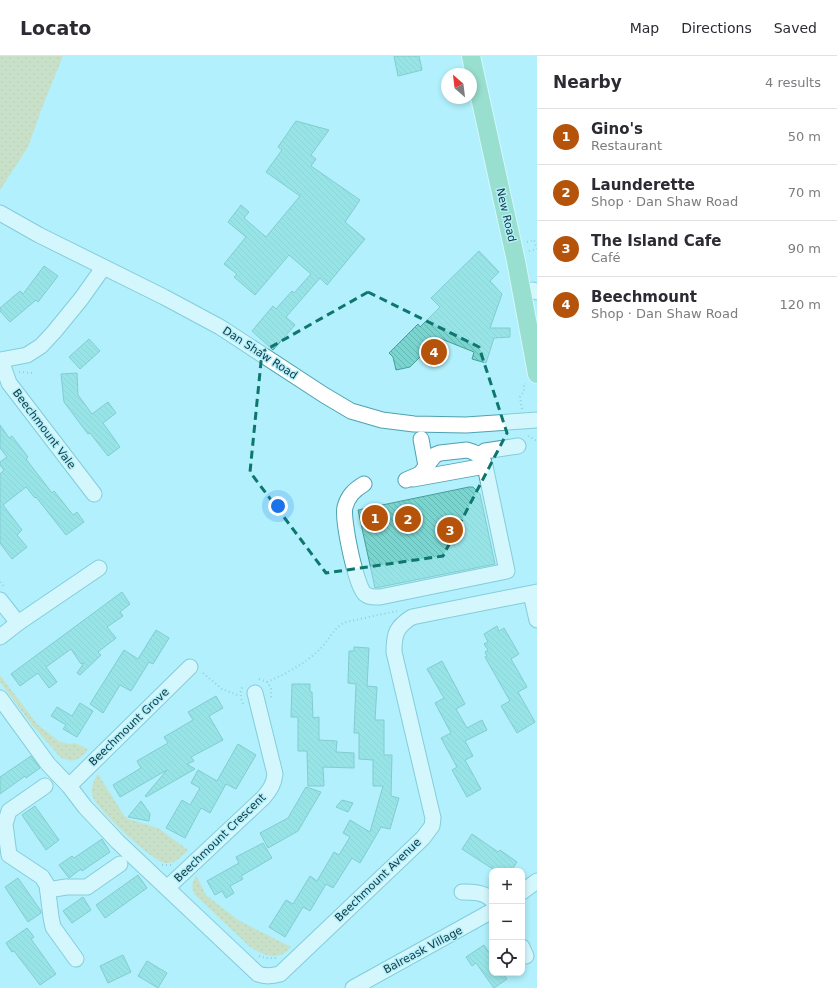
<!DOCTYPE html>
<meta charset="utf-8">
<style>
:root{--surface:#fff;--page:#f7f7f7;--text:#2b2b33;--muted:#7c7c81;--line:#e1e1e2;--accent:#b45309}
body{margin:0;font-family:"DejaVu Sans",sans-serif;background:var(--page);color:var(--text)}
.controls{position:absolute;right:12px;bottom:12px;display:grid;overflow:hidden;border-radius:8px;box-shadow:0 2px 6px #0003}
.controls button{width:36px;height:36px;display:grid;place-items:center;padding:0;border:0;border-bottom:1px solid var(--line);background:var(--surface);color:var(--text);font:20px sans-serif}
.compass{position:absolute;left:441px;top:12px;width:36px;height:36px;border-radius:50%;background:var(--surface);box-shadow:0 2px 6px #0003;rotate:332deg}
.you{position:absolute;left:278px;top:450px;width:14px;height:14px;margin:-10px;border:3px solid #fff;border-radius:50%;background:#1a73e8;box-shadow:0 0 0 6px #1a73e833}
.badge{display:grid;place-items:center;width:26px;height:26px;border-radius:50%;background:var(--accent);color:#fff;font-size:13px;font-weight:700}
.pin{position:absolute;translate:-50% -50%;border:2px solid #fff;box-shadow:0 1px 4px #0006}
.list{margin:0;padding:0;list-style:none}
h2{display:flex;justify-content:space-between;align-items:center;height:52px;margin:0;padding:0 16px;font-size:17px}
h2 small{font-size:13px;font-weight:400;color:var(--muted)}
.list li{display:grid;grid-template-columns:26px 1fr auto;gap:12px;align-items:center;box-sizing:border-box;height:56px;padding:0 16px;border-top:1px solid var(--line)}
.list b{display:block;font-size:15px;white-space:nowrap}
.list p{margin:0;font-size:13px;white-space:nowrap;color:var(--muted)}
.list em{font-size:13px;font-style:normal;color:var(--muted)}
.icon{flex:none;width:22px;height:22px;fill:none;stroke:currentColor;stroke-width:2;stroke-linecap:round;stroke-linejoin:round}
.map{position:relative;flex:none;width:537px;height:932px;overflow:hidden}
header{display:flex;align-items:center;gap:24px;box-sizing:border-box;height:56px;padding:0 20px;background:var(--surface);border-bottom:1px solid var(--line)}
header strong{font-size:19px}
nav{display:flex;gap:22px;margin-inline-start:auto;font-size:14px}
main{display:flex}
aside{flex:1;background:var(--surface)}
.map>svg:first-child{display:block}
.grass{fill:url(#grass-dots)}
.building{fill:url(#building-back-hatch);stroke:#499e99}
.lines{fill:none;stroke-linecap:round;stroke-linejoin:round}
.minor-casing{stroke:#4fa1b0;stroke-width:17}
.major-casing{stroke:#fff;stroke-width:20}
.path{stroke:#74a7b1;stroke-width:2;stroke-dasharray:1 3;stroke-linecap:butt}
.minor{stroke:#fff;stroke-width:15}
.major{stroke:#7cca99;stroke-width:18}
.marked{fill:none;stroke:#0f766e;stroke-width:3;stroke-dasharray:8 5;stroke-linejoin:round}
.labels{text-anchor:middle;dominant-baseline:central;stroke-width:3;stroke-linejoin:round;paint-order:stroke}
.street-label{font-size:11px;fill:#15373d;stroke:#b1f0fc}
</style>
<header>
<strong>Locato</strong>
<nav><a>Map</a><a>Directions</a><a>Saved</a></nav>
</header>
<main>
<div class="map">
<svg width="537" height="932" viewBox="0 0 537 932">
<defs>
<pattern id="grass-dots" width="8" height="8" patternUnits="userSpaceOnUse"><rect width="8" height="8" fill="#e5cd8b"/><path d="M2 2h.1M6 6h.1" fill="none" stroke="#c4b179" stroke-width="1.8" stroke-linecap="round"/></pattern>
<pattern id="building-back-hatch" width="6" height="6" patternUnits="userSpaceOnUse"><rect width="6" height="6" fill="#78d5cf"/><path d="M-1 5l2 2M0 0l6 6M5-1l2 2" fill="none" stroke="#67b7b3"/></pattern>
</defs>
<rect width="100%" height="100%" fill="#b1f0fc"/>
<g class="grass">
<path d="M0,0h63l-20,49 -15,42 -28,43z"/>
<path d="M0,619l37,49 23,18 9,2 6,-1 13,6c-4,6 -9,10 -16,12l-11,-3 -29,-33 -32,-43z"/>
<path d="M98,718l25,40 5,5 30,9 30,22c-7,7 -13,14 -23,13 -12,-1 -68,-54 -72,-66 -3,-8 0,-16 5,-23z"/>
<path d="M196,819l10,20 32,25 53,27c-13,15 -28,9 -42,-1l-55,-52 -2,-9z"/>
</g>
<g class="building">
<path d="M394,0h25l3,14 -24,6z"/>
<path d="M296,65l33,9 -18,25 5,4 -5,7 49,34 -15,22 20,17 -38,46 -7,-7 -34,39 9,8 -22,25 -21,-19 21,-25 3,3 16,-18 2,2 17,-19 -22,-19 -34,40 -21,-18 3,-3 -13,-10 22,-27 -18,-15 13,-17 8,7 -5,6 22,19 34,-41 -34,-24 16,-22 -4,-3z"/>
<path d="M479,195l20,21 -9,9 12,13 -12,34h20v9l-16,1 -8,25 -14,-4 2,-7 -35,-14 -29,29 -14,3 -3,-13 -4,-4 29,-29 2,3 20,-20 -9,-9z"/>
<path d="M44,210l14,10 -20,26 -2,-2 -26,22 -10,-11v-3l20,-17 3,3z"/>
<path d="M89,283l11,12 -20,18 -11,-12z"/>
<path d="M77,317l1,22 14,19 16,-12 8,11 -13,10 17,24 -12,9 -18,-23 -2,1 -24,-32 -3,-28z"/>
<path d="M0,369l9,13 3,-2 16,21 -2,2 26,34 2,-2 19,24 4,-3 7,10 -18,13 -30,-38 -1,1 -9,-11 -23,18 19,25 -5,5 10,12 -15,12 -12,-16v-69l4,-4 -4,-5v-3l7,-5 -7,-9z"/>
<path d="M469,431h4l7,7 15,70 -120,24 -17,-78z"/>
<path d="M122,536l8,12 -10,8 3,4 -16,11 9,11 -18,14 3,3 -21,20 -3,-2 7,-10 -3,1 -10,-15 -25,18 11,15 -8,6 -11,-15 -18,13 -9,-12z"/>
<path d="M497,570l2,5 5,-3 15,26 -8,5 16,28 -9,5 17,30 -18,11 -16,-27 9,-5 -25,-44 2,-1 -2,-4 3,-2 -4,-6 4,-2 -4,-8z"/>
<path d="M156,574l13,8 -16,26 -4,-2 -18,29 -11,-6 -17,28 -13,-9 34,-54 14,9z"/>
<path d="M354,591l15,1 -2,38 10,1 -2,33h9v35h8l-1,41 8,2 -9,31 -9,-2 -21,36 -8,-5 -19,30 -7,-4 -16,27 -7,-4 -18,30 -16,-10 17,-27 7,4 17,-28 7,5 17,-29 5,3 11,-18 -7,-4 7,-13 20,12 13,-46h-10v-26l-14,-1v-26h-5l2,-49 -8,-1 1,-32h5z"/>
<path d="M442,605l23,43 -9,5 11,19 15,-8 5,10 -22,11 8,15 -8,4 16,29 -14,8 -15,-27 5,-3 -16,-29 10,-5 -16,-30 9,-5 -17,-29z"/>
<path d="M292,628h18v8h2l1,26 6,-1v23l18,1 -1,11 18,1v15l-31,-1 1,19h-16l-1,-35h-9v-34h-7z"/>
<path d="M216,640l7,12 -14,8 14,24 -32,17 3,4 -7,3 8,5 -49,28 -1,-1 22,-26 -47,27 -7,-12 28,-17 -4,-7 31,-18 -4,-6 29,-17 -5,-8z"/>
<path d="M80,647l13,8 -16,26 -14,-8 3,-4 -15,-9 6,-9 15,9z"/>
<path d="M238,688l18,11 -20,34 -10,-5 -16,29 -9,-5 -16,30 -19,-10 16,-28 8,5 10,-17 -9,-5 7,-13 19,11z"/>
<path d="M31,700l9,12 -14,10 -1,-2 -25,18v-17z"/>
<path d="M306,731l15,5 -23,39 -30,17 -8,-15 28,-15z"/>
<path d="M342,744l11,3 -5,9 -12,-5z"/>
<path d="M141,745l9,13 -1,7 -21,-4z"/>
<path d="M35,750l24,34 -13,10 -24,-35z"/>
<path d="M472,778l26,18 2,-2 17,12 -6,9h-15l-34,-22z"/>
<path d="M102,783l8,13 -28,19 -1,-2 -12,9 -10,-13 13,-9 2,2z"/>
<path d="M263,787l9,15 -31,18 2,3 -13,7 4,7 -8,5 -4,-7 -7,4 -8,-14 32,-18 -3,-6z"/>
<path d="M138,819l9,13 -42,30 -9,-13z"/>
<path d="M18,822l23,33v2l-13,9 -23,-35z"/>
<path d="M83,841l8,13 -19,13 -9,-12z"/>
<path d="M27,872l7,9 -3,2 25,35 -16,11 -26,-34 -2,1 -6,-9z"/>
<path d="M484,889l8,12v16h10l5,6 -13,9 -18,-25 -4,3 -6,-9z"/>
<path d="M123,899l8,17 -23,11 -8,-17z"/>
<path d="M147,905l20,12 -9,15 -20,-12z"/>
</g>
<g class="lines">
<g class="minor-casing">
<g id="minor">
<path d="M0,157l39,22 125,62 56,30 104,68 27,16 31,9 32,4 52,1 71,-5"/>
<path d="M522,236l11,-2 4,2"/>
<path d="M421,383l5,27"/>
<path d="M479,399l6,-4 33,-5"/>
<path d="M413,423l72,-13"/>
<path d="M364,428c-10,6 -16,12 -19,23 -3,12 11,80 20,87 5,4 10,3 15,3l127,-26 -22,-105 -2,-6 -4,-5 -6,-3 -6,-2 -27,3 -5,2 -15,19 -14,6"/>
<path d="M94,438l-85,-111 -8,-23 26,-5 14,-9 13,-14 27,-33 22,-31"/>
<path d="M531,538l6,26"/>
<path d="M0,544l18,23"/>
<path d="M0,581l18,-14 81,-55"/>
<path d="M0,642l48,66 21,22 16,21 33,35 140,132c8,3 14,2 22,0l143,-136 9,-12 1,-8 -39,-166c0,-18 2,-25 18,-35l125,-25"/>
<path d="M45,730l-36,25 -4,13 4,31 33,22 5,8 4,32 2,10 23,32"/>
<path d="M69,730l121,-119"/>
<path d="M167,832l96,-90c7,-8 11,-14 12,-24l-20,-81"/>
<path d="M48,834l18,-3h21l33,-23"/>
<path d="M462,836c11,0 22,0 30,8"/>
<path d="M522,836l15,-11"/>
<path d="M522,891l4,9"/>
<path d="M353,932l139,-77"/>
</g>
</g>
<g class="major-casing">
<path id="major" d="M471,0l45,205 21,113"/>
</g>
<g class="path">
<path d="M527,186l7,-2 3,9"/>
<path d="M529,195l7,-2"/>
<path d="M19,316l14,1"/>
<path d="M522,353l-2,-12 4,-6v-7h2"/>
<path d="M528,380l9,5"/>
<path d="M0,526l4,5"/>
<path d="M203,617l19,16 18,7"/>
<path d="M259,623l8,3 4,6v10"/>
<path d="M267,626c19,-8 39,-19 53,-33 10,-10 13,-21 26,-27l51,-11"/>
<path d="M243,648c-2,-7 -4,-12 0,-18"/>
<path d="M162,809h9"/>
<path d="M259,900l7,2h10"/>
</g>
<use href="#minor" class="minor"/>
<use href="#major" class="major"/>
</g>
<path d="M0 0H537V932H0ZM368,236l111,55 28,86 -64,123 -117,17 -76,-101 12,-120z" fill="#b1f0fc" fill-opacity=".55" fill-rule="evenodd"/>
<path class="marked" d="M368,236l111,55 28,86 -64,123 -117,17 -76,-101 12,-120z"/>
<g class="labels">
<g class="street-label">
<text transform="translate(506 159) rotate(77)">New Road</text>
<text transform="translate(260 297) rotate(33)">Dan Shaw Road</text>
<text transform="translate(44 373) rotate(53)">Beechmount Vale</text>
<text transform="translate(129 671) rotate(-44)">Beechmount Grove</text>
<text transform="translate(220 782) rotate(-44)">Beechmount Crescent</text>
<text transform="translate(378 824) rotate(-44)">Beechmount Avenue</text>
<text transform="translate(423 894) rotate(-28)">Balreask Village</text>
</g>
</g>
</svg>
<div class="controls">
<button>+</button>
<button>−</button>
<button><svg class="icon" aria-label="locate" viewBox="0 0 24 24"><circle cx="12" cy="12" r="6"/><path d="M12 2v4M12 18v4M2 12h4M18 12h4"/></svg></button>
</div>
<svg class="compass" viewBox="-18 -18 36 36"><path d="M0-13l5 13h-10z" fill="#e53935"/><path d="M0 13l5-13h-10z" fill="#7c7c81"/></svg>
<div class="you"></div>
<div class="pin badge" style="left:375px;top:462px">1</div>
<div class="pin badge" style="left:408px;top:463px">2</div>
<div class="pin badge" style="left:450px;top:474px">3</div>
<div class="pin badge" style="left:434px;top:296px">4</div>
</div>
<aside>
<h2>Nearby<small>4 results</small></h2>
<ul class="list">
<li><span class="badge">1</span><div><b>Gino's</b><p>Restaurant</p></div><em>50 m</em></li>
<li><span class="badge">2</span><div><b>Launderette</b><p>Shop · Dan Shaw Road</p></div><em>70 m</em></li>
<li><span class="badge">3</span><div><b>The Island Cafe</b><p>Café</p></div><em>90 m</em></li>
<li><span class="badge">4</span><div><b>Beechmount</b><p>Shop · Dan Shaw Road</p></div><em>120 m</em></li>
</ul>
</aside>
</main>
